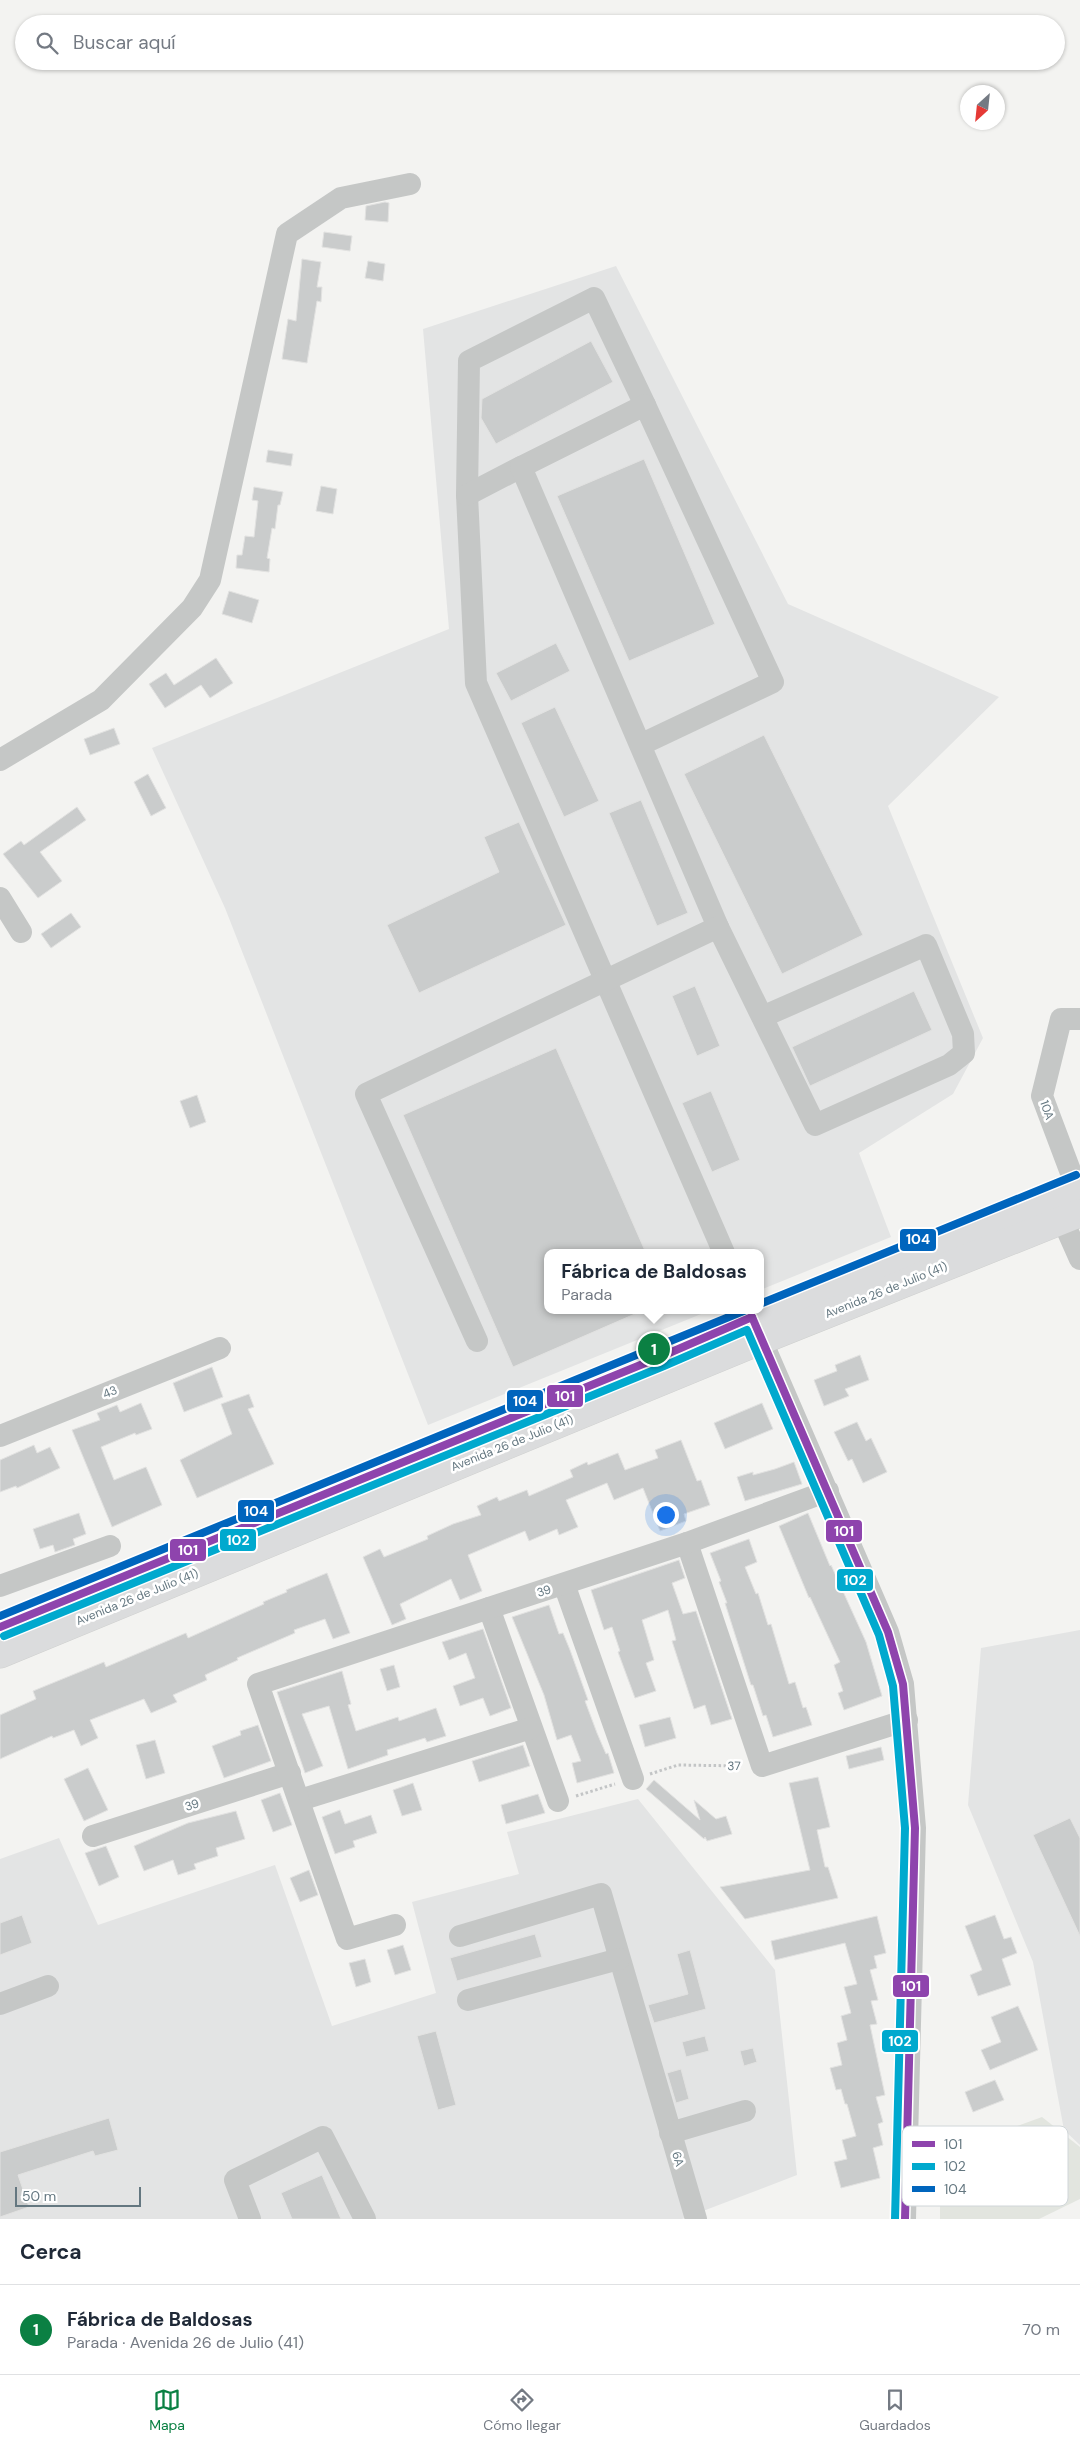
<!DOCTYPE html>
<html lang="es">
<meta charset="utf-8">
<style>
:root{--surface:#fff;--page:#f6f6f7;--text:#1f2937;--muted:#747a83;--line:#e0e1e3;--accent:#0b8043}
body{margin:0;font-family:"DM Sans",sans-serif;background:var(--page);color:var(--text)}
.compass{position:absolute;left:960px;top:85px;width:45px;height:45px;border-radius:50%;background:var(--surface);box-shadow:0 1px 4px #0004;rotate:207deg}
.scale{position:absolute;left:15px;bottom:12px;width:126px;box-sizing:border-box;padding-left:5px;border:2px solid #647780;border-top:0;font-size:14px;line-height:18px;white-space:nowrap;color:#647780;-webkit-text-stroke:4px #fff;paint-order:stroke}
.you{position:absolute;left:665px;top:1514px;width:18px;height:18px;margin:-12px;border:4px solid #fff;border-radius:50%;background:#1a73e8;box-shadow:0 0 0 8px #1a73e833}
.badge{display:grid;place-items:center;width:32px;height:32px;border-radius:50%;background:var(--accent);color:#fff;font-size:16px;font-weight:700}
.pin{position:absolute;translate:-50% -50%;border:2px solid #fff;box-shadow:0 1px 5px #0006}
.popup{position:absolute;left:544px;top:1249px;width:220px;height:65px;box-sizing:border-box;display:grid;place-content:center;border-radius:10px;background:var(--surface);filter:drop-shadow(0 1px 4px #0005);font-size:16px;white-space:nowrap;color:var(--muted)}
.popup b{font-size:19px;color:var(--text)}
.popup::after{content:'';position:absolute;left:50%;top:100%;margin-left:-10px;border:10px solid transparent;border-top-color:var(--surface)}
.list{margin:0;padding:0;list-style:none}
h2{display:flex;justify-content:space-between;align-items:center;height:65px;margin:0;padding:0 20px;font-size:21px}
h2 small{font-size:16px;font-weight:400;color:var(--muted)}
.list li{display:grid;grid-template-columns:32px 1fr auto;gap:15px;align-items:center;box-sizing:border-box;height:90px;padding:0 20px;border-top:1px solid var(--line)}
.list b{display:block;font-size:19px;white-space:nowrap}
.list p{margin:0;font-size:16px;white-space:nowrap;color:var(--muted)}
.list em{font-size:16px;font-style:normal;color:var(--muted)}
.icon{flex:none;width:28px;height:28px;fill:none;stroke:currentColor;stroke-width:2;stroke-linecap:round;stroke-linejoin:round}
.map{position:relative;flex:none;width:1080px;height:2219px;overflow:hidden}
.search{position:absolute;background:var(--surface);box-shadow:0 1px 4px #0004;left:15px;right:15px;top:15px;height:55px;display:flex;align-items:center;gap:12px;box-sizing:border-box;padding:0 18px;border-radius:28px;color:var(--muted);font-size:19px}
.sheet{height:155px;background:var(--surface)}
nav{display:flex;justify-content:space-around;align-items:center;box-sizing:border-box;height:70px;border-top:1px solid var(--line);background:var(--surface);font-size:14px;color:var(--muted)}
nav a{display:grid;justify-items:center;gap:2px}
nav .on{color:var(--accent)}
.map>svg:first-child{display:block}
.built{fill:#e3e4e4}
.green{fill:#e2e5df}
.building{fill:#cacccc;stroke:#e2e2e1}
.lines{fill:none;stroke-linecap:round;stroke-linejoin:round}
.major-casing{stroke:#cfd0cf;stroke-width:29}
.path{stroke:#c3c5c6;stroke-width:3;stroke-dasharray:2.5 2.5;stroke-linecap:butt}
.minor{stroke:#c5c7c6;stroke-width:22}
.major{stroke:#dbdcdd;stroke-width:28}
.bus-1-casing{stroke:#fff;stroke-width:11}
.bus-2-casing{stroke:#fff;stroke-width:11}
.bus-3-casing{stroke:#fff;stroke-width:11}
.bus-1{stroke:#8e44ad;stroke-width:8}
.bus-2{stroke:#00a9ce;stroke-width:8}
.bus-3{stroke:#0065bd;stroke-width:8}
.labels{text-anchor:middle;dominant-baseline:central;stroke-width:5;stroke-linejoin:round;paint-order:stroke}
.street-label{font-size:12px;fill:#647780;stroke:#fff}
.key{fill:#fff;stroke:#d0d6d9;stroke-width:1}
.key-label{font-size:14px;fill:#647780}
.line-badge{stroke:#fff;stroke-width:2}
.badge-label{font-size:14px;text-anchor:middle;font-weight:bold;fill:#fff}
</style>
<div class="map">
<svg width="1080" height="2219" viewBox="0 0 1080 2219">
<rect width="100%" height="100%" fill="#f3f3f1"/>
<g class="built">
<path d="M616,266l172,338 211,93 -111,109 95,232 -30,56 -94,59 32,84 -131,53v-37h-212v57h163l-283,115 -203,-517 -73,-160 297,-119 -26,-300z"/>
<path d="M1080,1630v515l-16,-15 -31,-168 -65,-157 13,-157z"/>
<path d="M638,1799l137,171 22,205 -115,44h-682v-360l59,-21 39,87 177,-60 57,161 104,-33 -24,-91 107,-28 -12,-42z"/>
</g>
<path class="green" d="M1042,2117l38,30v52l-41,20h-99v-65z"/>
<g class="building">
<path d="M385,202l4,1 -1,19 -23,-2 1,-14z"/>
<path d="M324,232l28,4 -2,15 -28,-4z"/>
<path d="M302,259l19,3 -4,25h5l-1,15 -4,-1 -10,62 -25,-4 6,-40 8,2z"/>
<path d="M368,261l17,3 -2,17 -18,-3z"/>
<path d="M591,341l22,41 -117,62 -15,-26 1,-19z"/>
<path d="M268,450l25,4 -2,12 -25,-4z"/>
<path d="M644,459l71,165 -86,37 -72,-165z"/>
<path d="M321,486l16,3 -4,25 -17,-3z"/>
<path d="M254,487l29,5 -3,13h-2l-3,24 -3,-1 -5,30 3,1 -1,13 -33,-4 1,-13h5l3,-19 9,1 4,-36 -6,-1z"/>
<path d="M229,591l30,9 -7,23 -30,-9z"/>
<path d="M556,643l14,28 -59,30 -15,-28z"/>
<path d="M216,658l17,25 -23,15 -9,-13 -36,23 -16,-24 17,-11 8,12z"/>
<path d="M555,707l44,94 -35,16 -43,-94z"/>
<path d="M114,728l6,16 -30,11 -6,-16z"/>
<path d="M764,735l99,200 -81,39 -98,-200z"/>
<path d="M148,774l18,34 -15,8 -17,-34z"/>
<path d="M641,800l47,113 -31,13 -48,-113z"/>
<path d="M77,807l9,13 -46,32 22,29 -24,17 -35,-44 18,-13 3,4z"/>
<path d="M519,822l47,103 -147,68 -32,-68 112,-53 -15,-35z"/>
<path d="M71,913l10,14 -30,21 -10,-14z"/>
<path d="M695,986l25,60 -23,10 -25,-60z"/>
<path d="M914,991l18,39 -122,56 -18,-39z"/>
<path d="M556,1048l90,205h-98v57h96l-131,57 -110,-252z"/>
<path d="M711,1091l29,69 -28,12 -30,-69z"/>
<path d="M197,1095l9,27 -16,6 -10,-27z"/>
<path d="M860,1355l9,25 -24,9 4,7 -25,10 -10,-26 23,-9 -2,-6z"/>
<path d="M212,1367l11,30 -39,15 -11,-29z"/>
<path d="M249,1394l5,13 -6,2 26,55 -77,34 -17,-38 52,-26 -11,-30z"/>
<path d="M141,1403l11,26 -16,6 -1,-2 -34,14 13,33 32,-13 16,38 -50,22 -40,-97 28,-10 -3,-7 20,-8 3,7z"/>
<path d="M762,1403l11,26 -48,20 -11,-26z"/>
<path d="M857,1422l9,19 5,-3 16,34 -24,11 -11,-24 -4,2 -14,-29z"/>
<path d="M681,1440l16,41 4,-1 9,25 -26,9 2,7 -26,10 -17,-43 -29,12 -7,-17 -41,17 12,27 -19,8 -2,-6 -28,12 -4,-10 -57,24 14,36 -22,9 -9,-21 -51,25 6,15 -14,6 -29,-68 17,-8 4,8 44,-18 -1,-3 26,-12 28,-9 -4,-9 20,-9 2,4 28,-11 2,6 44,-19 -3,-7 17,-8 1,3 30,-12 7,17 33,-12 -3,-8z"/>
<path d="M34,1445l3,8 13,-6 10,21 -43,20 -1,-2 -16,6v-32z"/>
<path d="M794,1462l8,22 -57,17 -8,-24 16,-5v3l22,-6z"/>
<path d="M79,1513l7,21 -13,5 2,6 -20,7 -2,-7 -13,4 -7,-20z"/>
<path d="M808,1513l22,53 1,-1 35,77 16,54 -38,14 -6,-17 5,-2 -9,-26 6,-3 -30,-65 -1,1 -30,-72z"/>
<path d="M749,1539l8,23 -12,5 11,27 2,-1 10,32 3,-1 18,60 6,-2 8,26 3,-1 6,18 -39,12 -7,-22 -3,1 -10,-31h-2l-26,-82h2l-8,-21 2,-1 -11,-28z"/>
<path d="M679,1560l6,18 -13,5 11,31 13,-3 36,108 -21,6 -6,-20 -11,4 -22,-68 4,-1 -8,-30 -26,10 12,40 -8,3 10,28 -21,7 -17,-46 2,-1 -8,-24 -8,3 -13,-40z"/>
<path d="M327,1573l23,60 -17,6 -8,-20 -31,11 1,3 -58,25 1,2 -33,15 2,5 -34,15 4,7 -26,11 -7,-14 -54,21 8,18 -17,8 -7,-16 -21,8 -1,-2 -52,23v-44l36,-16 -3,-8 71,-29 2,5 80,-34 2,5 76,-34 -1,-2 24,-10 -1,-2z"/>
<path d="M549,1605l10,29 4,-1 7,17 18,50 -3,1 12,32 9,21 2,-1 6,20 -37,10 -5,-20 9,-2 -10,-26 -14,5 -13,-45 -32,-78z"/>
<path d="M483,1629l28,79 -21,8 -7,-18 -23,8 -7,-20 22,-8 -9,-25 -17,7 -7,-18z"/>
<path d="M394,1665l6,22 -13,4 -7,-22z"/>
<path d="M342,1671l9,33 -3,1 8,26 42,-14 1,4 37,-13 10,28 -19,6 -2,-4 -38,12 1,5 -40,14 -19,-63 -27,8 21,52 -18,7 -28,-81z"/>
<path d="M670,1717l6,21 -31,9 -6,-22z"/>
<path d="M258,1725l13,36 -47,17 -12,-32 29,-11 -1,-4z"/>
<path d="M155,1740l10,33 -19,6 -10,-34z"/>
<path d="M523,1745l7,21 -51,16 -7,-21z"/>
<path d="M881,1747l3,13 -35,9 -3,-13z"/>
<path d="M88,1768l20,42 -24,11 -20,-42z"/>
<path d="M818,1777l12,50 -13,3 8,37h3l10,31 -93,21 -25,-32 90,-17 -21,-87z"/>
<path d="M654,1780l46,40 -6,-20 22,19 10,-3 6,18 -25,7 -2,-4 -1,2 -58,-50z"/>
<path d="M413,1783l9,27 -20,6 -9,-26z"/>
<path d="M280,1793l12,32 -19,7 -12,-32z"/>
<path d="M538,1794l7,19 -39,11 -5,-19z"/>
<path d="M340,1810l5,14 26,-9 6,18 -24,8 2,6 -20,7 -13,-37z"/>
<path d="M236,1811l9,28 -29,9 2,8 -24,8 2,5 -18,6 -5,-15 -29,11 -10,-25 54,-23z"/>
<path d="M1070,1818l10,20v98l-47,-101z"/>
<path d="M106,1846l13,31 -20,9 -14,-33z"/>
<path d="M309,1870l9,25 -18,7 -10,-24z"/>
<path d="M22,1915l10,28 -32,12v-32z"/>
<path d="M995,1915l9,24 7,-2 6,16 -15,6 9,26 -33,11 -8,-21 12,-5 -17,-44z"/>
<path d="M877,1916l9,37 -12,3 3,12 -7,2 8,30 -7,1 6,23 -7,1 15,70 -9,2 7,25 -5,2 5,21 -10,3 7,30 -39,10 -7,-26 13,-3 -5,-19 14,-4 -9,-32h-2l-4,-15 -5,1 -6,-22 12,-3 -5,-22 10,-3 -6,-24 10,-3 -7,-26 13,-3 -12,-41 -70,17 -4,-19z"/>
<path d="M535,1934l7,23 -85,24 -7,-23z"/>
<path d="M403,1945l8,25 -16,5 -8,-25z"/>
<path d="M690,1950l16,59 -52,14 -6,-18 40,-11 -11,-40z"/>
<path d="M365,1959l6,23 -15,5 -7,-24z"/>
<path d="M1018,2006l20,44 -48,20 -9,-20 20,-8 -10,-25z"/>
<path d="M436,2031l20,74 -18,5 -21,-74z"/>
<path d="M705,2036l4,15 -23,6 -4,-15z"/>
<path d="M753,2048l4,14 -13,4 -4,-15z"/>
<path d="M681,2069l8,30 -13,4 -9,-30z"/>
<path d="M995,2080l9,20 -31,12 -8,-20z"/>
<path d="M109,2118l9,32 -23,6 -2,-5 -75,24 11,32 -29,10v-65z"/>
<path d="M322,2175l19,44h-49l-11,-26z"/>
</g>
<g class="lines">
<g class="major-casing">
<g id="major">
<path d="M0,1627l1080,-443"/>
<path d="M0,1654l762,-314 318,-127"/>
</g>
</g>
<g class="path">
<path d="M650,1774l28,-9 65,1"/>
<path d="M576,1796l39,-12"/>
</g>
<g class="minor">
<path d="M645,405l-51,-107 -125,63 -2,134 9,188 248,570"/>
<path d="M467,495l54,-28"/>
<path d="M640,745l133,-63 -128,-277 -124,62 197,460"/>
<path d="M0,760l101,-60 91,-92 18,-28 77,-346 54,-36 69,-14"/>
<path d="M0,898l21,34"/>
<path d="M1080,1019h-19l-19,77 38,101"/>
<path d="M1056,1205l24,54"/>
<path d="M755,1325l133,307 15,52 12,144 -10,391"/>
<path d="M477,1341l-111,-247 352,-167 97,198 134,-60 15,-12 -1,-19 -37,-89 -164,72"/>
<path d="M0,1436l220,-88"/>
<path d="M687,1543l75,223 145,-46"/>
<path d="M564,1584l69,195"/>
<path d="M0,1586l110,-40"/>
<path d="M489,1608l69,193"/>
<path d="M300,1800l231,-72"/>
<path d="M93,1836l197,-63"/>
<path d="M395,1925l-48,14 -89,-255 429,-141 141,-52"/>
<path d="M460,1936l141,-42 95,325"/>
<path d="M468,2000l151,-41"/>
<path d="M0,2004l48,-18"/>
<path d="M670,2133l75,-22"/>
<path d="M250,2219l-15,-39 88,-43 42,82"/>
</g>
<use href="#major" class="major"/>
<g class="bus-1-casing">
<g id="bus-1">
<path d="M752,1317l136,315 15,52 12,144 -10,391"/>
<path d="M0,1627l660,-270 92,-40"/>
</g>
</g>
<g class="bus-2-casing">
<path id="bus-2" d="M4,1636l660,-270 83,-36 132,305 14,51 12,142 -10,391"/>
</g>
<g class="bus-3-casing">
<g id="bus-3">
<path d="M760,1304l316,-129"/>
<path d="M0,1616l746,-306"/>
</g>
</g>
<use href="#bus-1" class="bus-1"/>
<use href="#bus-2" class="bus-2"/>
<use href="#bus-3" class="bus-3"/>
</g>
<g class="labels">
<g class="street-label">
<text transform="translate(1047 1110) rotate(71)">10A</text>
<text transform="translate(886 1290) rotate(-22)">Avenida 26 de Julio (41)</text>
<text transform="translate(110 1392) rotate(-22)">43</text>
<text transform="translate(512 1443) rotate(-22)">Avenida 26 de Julio (41)</text>
<text transform="translate(544 1591) rotate(-18)">39</text>
<text transform="translate(137 1597) rotate(-22)">Avenida 26 de Julio (41)</text>
<text transform="translate(734 1766) rotate(1)">37</text>
<text transform="translate(192 1805) rotate(-18)">39</text>
<text transform="translate(678 2159) rotate(73)">6A</text>
</g>
</g>
<rect x="902" y="2126" width="166" height="80" rx="8" class="key"/>
<rect x="912" y="2141" width="23" height="6" fill="#8e44ad"/>
<rect x="912" y="2163" width="23" height="7" fill="#00a9ce"/>
<rect x="912" y="2186" width="23" height="6" fill="#0065bd"/>
<g class="key-label">
<text x="944" y="2149">101</text>
<text x="944" y="2171">102</text>
<text x="944" y="2194">104</text>
</g>
<g class="line-badge">
<rect x="899" y="1228" width="38" height="24" rx="5" fill="#0065bd"/>
<rect x="546" y="1384" width="38" height="24" rx="5" fill="#8e44ad"/>
<rect x="506" y="1389" width="38" height="24" rx="5" fill="#0065bd"/>
<rect x="237" y="1499" width="38" height="24" rx="5" fill="#0065bd"/>
<rect x="825" y="1519" width="38" height="24" rx="5" fill="#8e44ad"/>
<rect x="219" y="1528" width="38" height="24" rx="5" fill="#00a9ce"/>
<rect x="169" y="1538" width="38" height="24" rx="5" fill="#8e44ad"/>
<rect x="836" y="1568" width="38" height="24" rx="5" fill="#00a9ce"/>
<rect x="892" y="1974" width="38" height="24" rx="5" fill="#8e44ad"/>
<rect x="881" y="2029" width="38" height="24" rx="5" fill="#00a9ce"/>
</g>
<g class="badge-label">
<text x="918" y="1244">104</text>
<text x="565" y="1401">101</text>
<text x="525" y="1406">104</text>
<text x="256" y="1516">104</text>
<text x="844" y="1536">101</text>
<text x="238" y="1545">102</text>
<text x="188" y="1555">101</text>
<text x="855" y="1585">102</text>
<text x="911" y="1991">101</text>
<text x="900" y="2046">102</text>
</g>
</svg>
<svg class="compass" viewBox="-18 -18 36 36"><path d="M0-13l5 13h-10z" fill="#e53935"/><path d="M0 13l5-13h-10z" fill="#747a83"/></svg>
<div class="scale">50 m</div>
<div class="you"></div>
<div class="pin badge" style="left:654px;top:1349px">1</div>
<div class="popup"><b>Fábrica de Baldosas</b>Parada</div>
<div class="search"><svg class="icon" aria-label="search" viewBox="0 0 24 24"><circle cx="10" cy="10" r="6"/><path d="M15 15l6 6"/></svg>Buscar aquí</div>
</div>
<section class="sheet">
<h2>Cerca<small></small></h2>
<ul class="list">
<li><span class="badge">1</span><div><b>Fábrica de Baldosas</b><p>Parada · Avenida 26 de Julio (41)</p></div><em>70 m</em></li>
</ul>
</section>
<nav>
<a class="on"><svg class="icon" aria-label="map" viewBox="0 0 24 24"><path d="M3 6l6-2 6 2 6-2v14l-6 2-6-2-6 2zM9 4v14M15 6v14"/></svg>Mapa</a>
<a><svg class="icon" aria-label="directions" viewBox="0 0 24 24"><path d="M12 3l9 9-9 9-9-9zM9 14v-3h6M13 9l2 2-2 2"/></svg>Cómo llegar</a>
<a><svg class="icon" aria-label="saved" viewBox="0 0 24 24"><path d="M7 4h10v16l-5-4-5 4z"/></svg>Guardados</a>
</nav>
